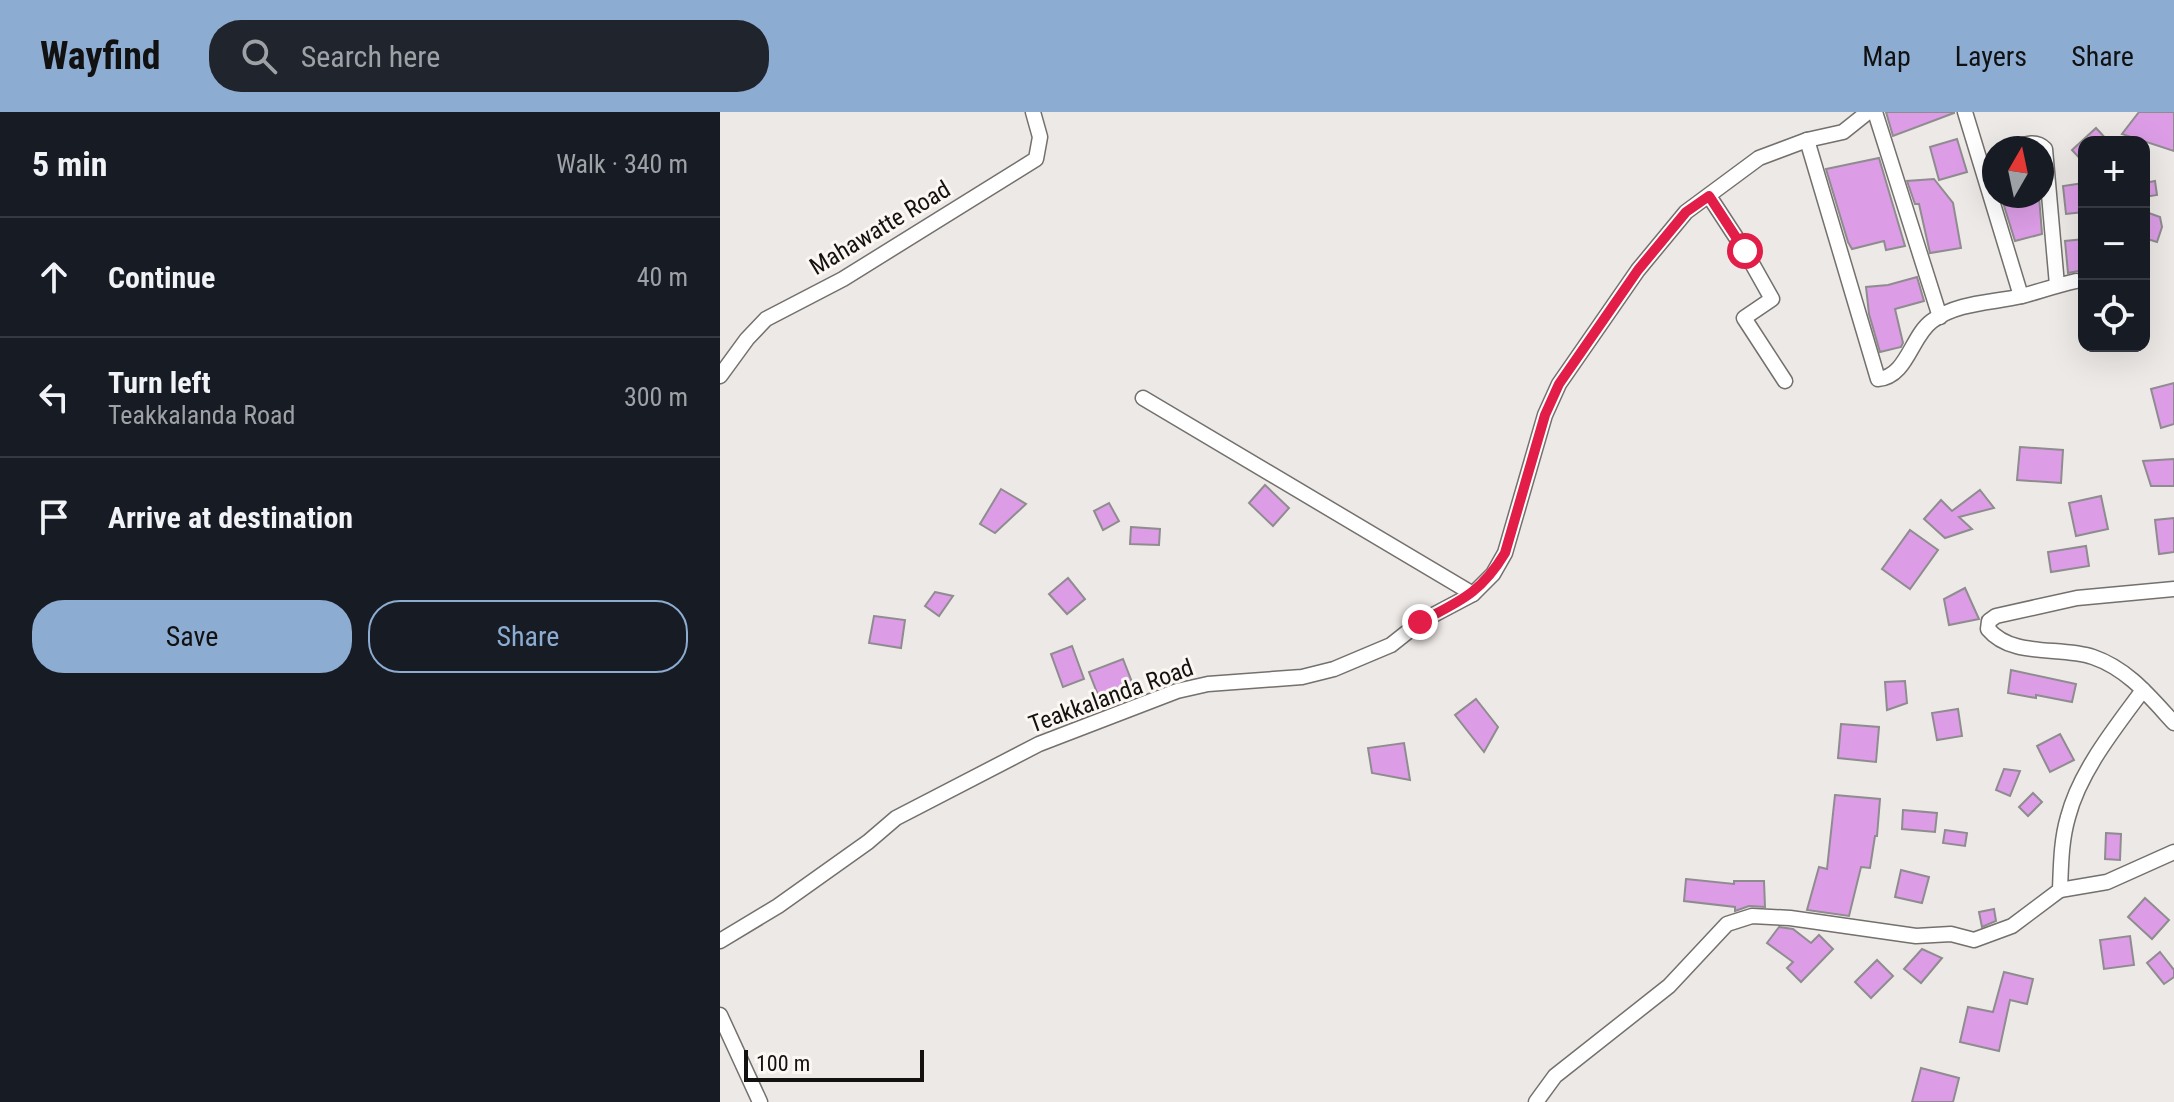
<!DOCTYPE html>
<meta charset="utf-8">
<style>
:root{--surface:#171b24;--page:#20242c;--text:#f1f3f6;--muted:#9ea1a6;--line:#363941;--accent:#8cacd2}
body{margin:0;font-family:"Roboto Condensed",sans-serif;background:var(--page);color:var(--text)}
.controls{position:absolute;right:24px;top:24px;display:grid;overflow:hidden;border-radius:16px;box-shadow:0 8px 32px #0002}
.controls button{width:72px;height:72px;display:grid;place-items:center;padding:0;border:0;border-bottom:2px solid var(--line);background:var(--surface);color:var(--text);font:40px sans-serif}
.compass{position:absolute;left:1262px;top:24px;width:72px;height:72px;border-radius:50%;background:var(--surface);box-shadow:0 8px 32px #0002;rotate:9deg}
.scale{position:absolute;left:24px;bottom:20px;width:180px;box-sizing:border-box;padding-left:8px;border:4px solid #141211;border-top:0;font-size:22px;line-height:28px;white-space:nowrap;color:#141211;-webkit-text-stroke:6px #fbf7f3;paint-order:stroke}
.stop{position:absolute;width:24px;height:24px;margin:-18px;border:6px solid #e11d48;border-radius:50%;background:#fff}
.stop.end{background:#e11d48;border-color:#fff;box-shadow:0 2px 8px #0008}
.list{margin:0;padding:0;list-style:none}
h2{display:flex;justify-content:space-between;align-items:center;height:104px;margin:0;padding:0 32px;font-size:34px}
h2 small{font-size:26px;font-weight:400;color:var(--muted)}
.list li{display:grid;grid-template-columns:52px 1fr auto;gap:24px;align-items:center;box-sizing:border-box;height:120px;padding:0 32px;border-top:2px solid var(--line)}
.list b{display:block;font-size:30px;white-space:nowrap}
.list p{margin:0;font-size:26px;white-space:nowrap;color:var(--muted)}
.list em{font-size:26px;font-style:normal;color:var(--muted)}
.actions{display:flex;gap:16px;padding:24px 32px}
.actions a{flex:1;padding:18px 0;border:2px solid var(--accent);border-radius:32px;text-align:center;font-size:28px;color:var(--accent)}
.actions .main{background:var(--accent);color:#111}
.icon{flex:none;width:44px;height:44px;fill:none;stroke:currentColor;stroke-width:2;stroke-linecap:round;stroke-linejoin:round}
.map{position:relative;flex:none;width:1454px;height:990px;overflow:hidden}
header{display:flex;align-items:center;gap:48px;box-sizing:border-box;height:112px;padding:0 40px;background:var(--accent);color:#111}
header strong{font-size:38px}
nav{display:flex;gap:44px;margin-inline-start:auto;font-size:28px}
.search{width:560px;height:72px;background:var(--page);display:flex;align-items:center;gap:20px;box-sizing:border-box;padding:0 28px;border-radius:32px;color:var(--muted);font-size:30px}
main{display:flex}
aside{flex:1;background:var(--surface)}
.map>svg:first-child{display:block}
.building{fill:#dc9de6;stroke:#8f8c8f;stroke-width:2}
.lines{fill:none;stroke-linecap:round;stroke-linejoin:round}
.minor-casing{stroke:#73706d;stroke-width:17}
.minor{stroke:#fff;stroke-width:14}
.route{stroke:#e11d48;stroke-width:10}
.labels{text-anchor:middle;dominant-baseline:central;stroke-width:6;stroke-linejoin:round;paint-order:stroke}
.street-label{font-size:24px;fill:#141211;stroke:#fbf7f3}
</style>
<header>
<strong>Wayfind</strong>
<div class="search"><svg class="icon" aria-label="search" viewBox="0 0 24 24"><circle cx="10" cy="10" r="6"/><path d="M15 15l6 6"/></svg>Search here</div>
<nav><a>Map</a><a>Layers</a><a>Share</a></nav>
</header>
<main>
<aside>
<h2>5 min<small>Walk · 340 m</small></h2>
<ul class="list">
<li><svg class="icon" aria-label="ahead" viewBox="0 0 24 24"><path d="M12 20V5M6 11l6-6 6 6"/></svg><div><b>Continue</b></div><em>40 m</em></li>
<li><svg class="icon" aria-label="left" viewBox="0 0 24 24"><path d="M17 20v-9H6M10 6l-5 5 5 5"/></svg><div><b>Turn left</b><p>Teakkalanda Road</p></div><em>300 m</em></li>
<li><svg class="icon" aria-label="arrive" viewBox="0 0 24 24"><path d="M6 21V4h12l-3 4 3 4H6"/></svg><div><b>Arrive at destination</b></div></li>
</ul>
<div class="actions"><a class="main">Save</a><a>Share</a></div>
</aside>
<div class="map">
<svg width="1454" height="990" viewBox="0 0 1454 990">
<rect width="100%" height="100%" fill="#ede9e6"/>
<g class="building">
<path d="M1166,0h68v1l-61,23z"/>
<path d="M1419,0h35v39l-52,-17z"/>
<path d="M1376,16l13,14h-25v21l-12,-13z"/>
<path d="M1237,27l10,33 -28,8 -9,-33z"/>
<path d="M1159,46l26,88 -19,4 -2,-9 -32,8 -4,-7 -22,-73z"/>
<path d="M1214,67l19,24 8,45 -31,5 -11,-49h-4l-8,-23z"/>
<path d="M1435,69l2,14 -13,2v-14z"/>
<path d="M1364,71v29l-18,2 -3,-28z"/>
<path d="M1281,84h38l3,38 -27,7z"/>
<path d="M1426,100l14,5 2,10 -5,15 -13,-4z"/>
<path d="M1364,127v36l-6,-4 -10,2 -3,-32z"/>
<path d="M1197,165l7,24 -29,8 8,34 -2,4 -21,5 -11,-38 -3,-27 22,-2z"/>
<path d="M1454,271v41l-13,4 -10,-39z"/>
<path d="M1300,335l43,3 -2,33 -44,-3z"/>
<path d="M1454,347v27h-23l-8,-25z"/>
<path d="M545,373l24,23 -16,18 -24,-23z"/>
<path d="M281,377l25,15 -31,29 -15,-9z"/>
<path d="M1260,378l14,18 -35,9 13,12 -27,9 -21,-19 17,-19 11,11z"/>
<path d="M1381,384l7,33 -32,7 -7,-33z"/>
<path d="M389,391l10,18 -16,9 -9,-19z"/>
<path d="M1454,406v34l-15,2 -4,-34z"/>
<path d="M411,415l29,2 -1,16 -29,-1z"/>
<path d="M1190,418l28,20 -28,39 -28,-20z"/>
<path d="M1366,434l3,20 -38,6 -3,-20z"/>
<path d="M348,466l17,21 -18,15 -18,-20z"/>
<path d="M1245,476l14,31 -30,6 -5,-26z"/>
<path d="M215,480l18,4 -14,20 -14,-10z"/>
<path d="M154,504l31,4 -4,28 -32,-5z"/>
<path d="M352,534l12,33 -21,8 -12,-33z"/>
<path d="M403,547l14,36 -34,13 -14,-36z"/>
<path d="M1291,558l65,14 -4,18 -36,-7v3l-28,-5z"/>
<path d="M1185,569l2,22 -20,7 -2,-28z"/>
<path d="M756,587l22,28 -14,25 -29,-37z"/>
<path d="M1238,597l4,27 -25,4 -5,-27z"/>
<path d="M1121,612l38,3 -3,35 -38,-4z"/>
<path d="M1340,622l14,26 -24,12 -13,-26z"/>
<path d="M684,631l6,37 -38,-7 -4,-25z"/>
<path d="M1284,657l16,2 -10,25 -14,-6z"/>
<path d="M1313,681l9,9 -14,14 -9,-9z"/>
<path d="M1115,683l45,4 -3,37h-2l-5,32 -9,-1 -12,49 -42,-6 12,-43 8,2z"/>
<path d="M1183,698l34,3 -2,19 -33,-3z"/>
<path d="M1225,718l22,3 -2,13 -22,-3z"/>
<path d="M1386,721l15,1 -1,26 -15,-1z"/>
<path d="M1181,758l28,7 -7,26 -27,-6z"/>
<path d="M966,767l48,5v-3h30l1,26 -16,-1 -14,5v-4l-51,-6z"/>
<path d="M1425,786l24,22 -17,19 -24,-22z"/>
<path d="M1274,797l2,12 -14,6 -3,-15z"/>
<path d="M1059,815l14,2 18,14 8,-8 14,14 -32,33 -14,-14 6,-6 -26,-19z"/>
<path d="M1410,824l4,29 -30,4 -4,-29z"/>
<path d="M1202,837l20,9 -21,25 -17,-14z"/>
<path d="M1440,840l14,18v7l-10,7 -17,-21z"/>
<path d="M1157,848l16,16 -22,22 -16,-16z"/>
<path d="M1284,860l29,7 -6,25 -17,-4 -11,51 -39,-9 8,-35 25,5z"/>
<path d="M1201,956l38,10 -6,24h-41z"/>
</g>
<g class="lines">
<g class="minor-casing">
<g id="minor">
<path d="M1155,0l65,205"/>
<path d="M1245,0l56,184"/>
<path d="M1087,28l71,239c29,-2 33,-43 54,-58 26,-19 60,-18 90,-25 18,-5 36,-11 54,-15"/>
<path d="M1295,36c11,-4 21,-8 30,1l12,136"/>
<path d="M989,84l36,55 27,48 -28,19 41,63"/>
<path d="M0,264l27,-37 19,-20 77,-40 193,-120 4,-22 -7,-25"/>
<path d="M423,286l330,196"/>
<path d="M1454,477l-97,9 -81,18 -7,5 -1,8c24,29 72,17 105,28 35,12 57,40 81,66"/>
<path d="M1340,778l47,-8 67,-30"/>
<path d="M0,829l58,-35 90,-64 28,-24 143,-74 138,-53 31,-7 94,-7 32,-8 57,-24 29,-23 53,-28 20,-20 12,-21 40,-138 14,-31 79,-114 48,-58 73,-54 48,-18 36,-8 25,-20"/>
<path d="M0,903l40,87"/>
<path d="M816,990l19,-26 114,-90 58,-62 25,-8 38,2 126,18 35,-2 23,6 38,-14 48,-36c1,-25 1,-49 8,-73 12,-46 47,-89 75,-127"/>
</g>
</g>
<use href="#minor" class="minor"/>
</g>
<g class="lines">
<path class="route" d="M700,510c40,-21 61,-29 85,-69l40,-138 14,-31 79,-114 48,-58 23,-16 36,55"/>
</g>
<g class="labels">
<g class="street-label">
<text transform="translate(160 116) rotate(-31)">Mahawatte Road</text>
<text transform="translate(391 584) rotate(-20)">Teakkalanda Road</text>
</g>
</g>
</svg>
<div class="controls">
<button>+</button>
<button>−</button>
<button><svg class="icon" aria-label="locate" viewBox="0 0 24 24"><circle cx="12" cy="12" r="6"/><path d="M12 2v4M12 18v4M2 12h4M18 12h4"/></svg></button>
</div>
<svg class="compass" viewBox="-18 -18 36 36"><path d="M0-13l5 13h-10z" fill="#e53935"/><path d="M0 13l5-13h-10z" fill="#9ea1a6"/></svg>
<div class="scale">100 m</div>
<div class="stop" style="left:1025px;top:139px"></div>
<div class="stop end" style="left:700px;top:510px"></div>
</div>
</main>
